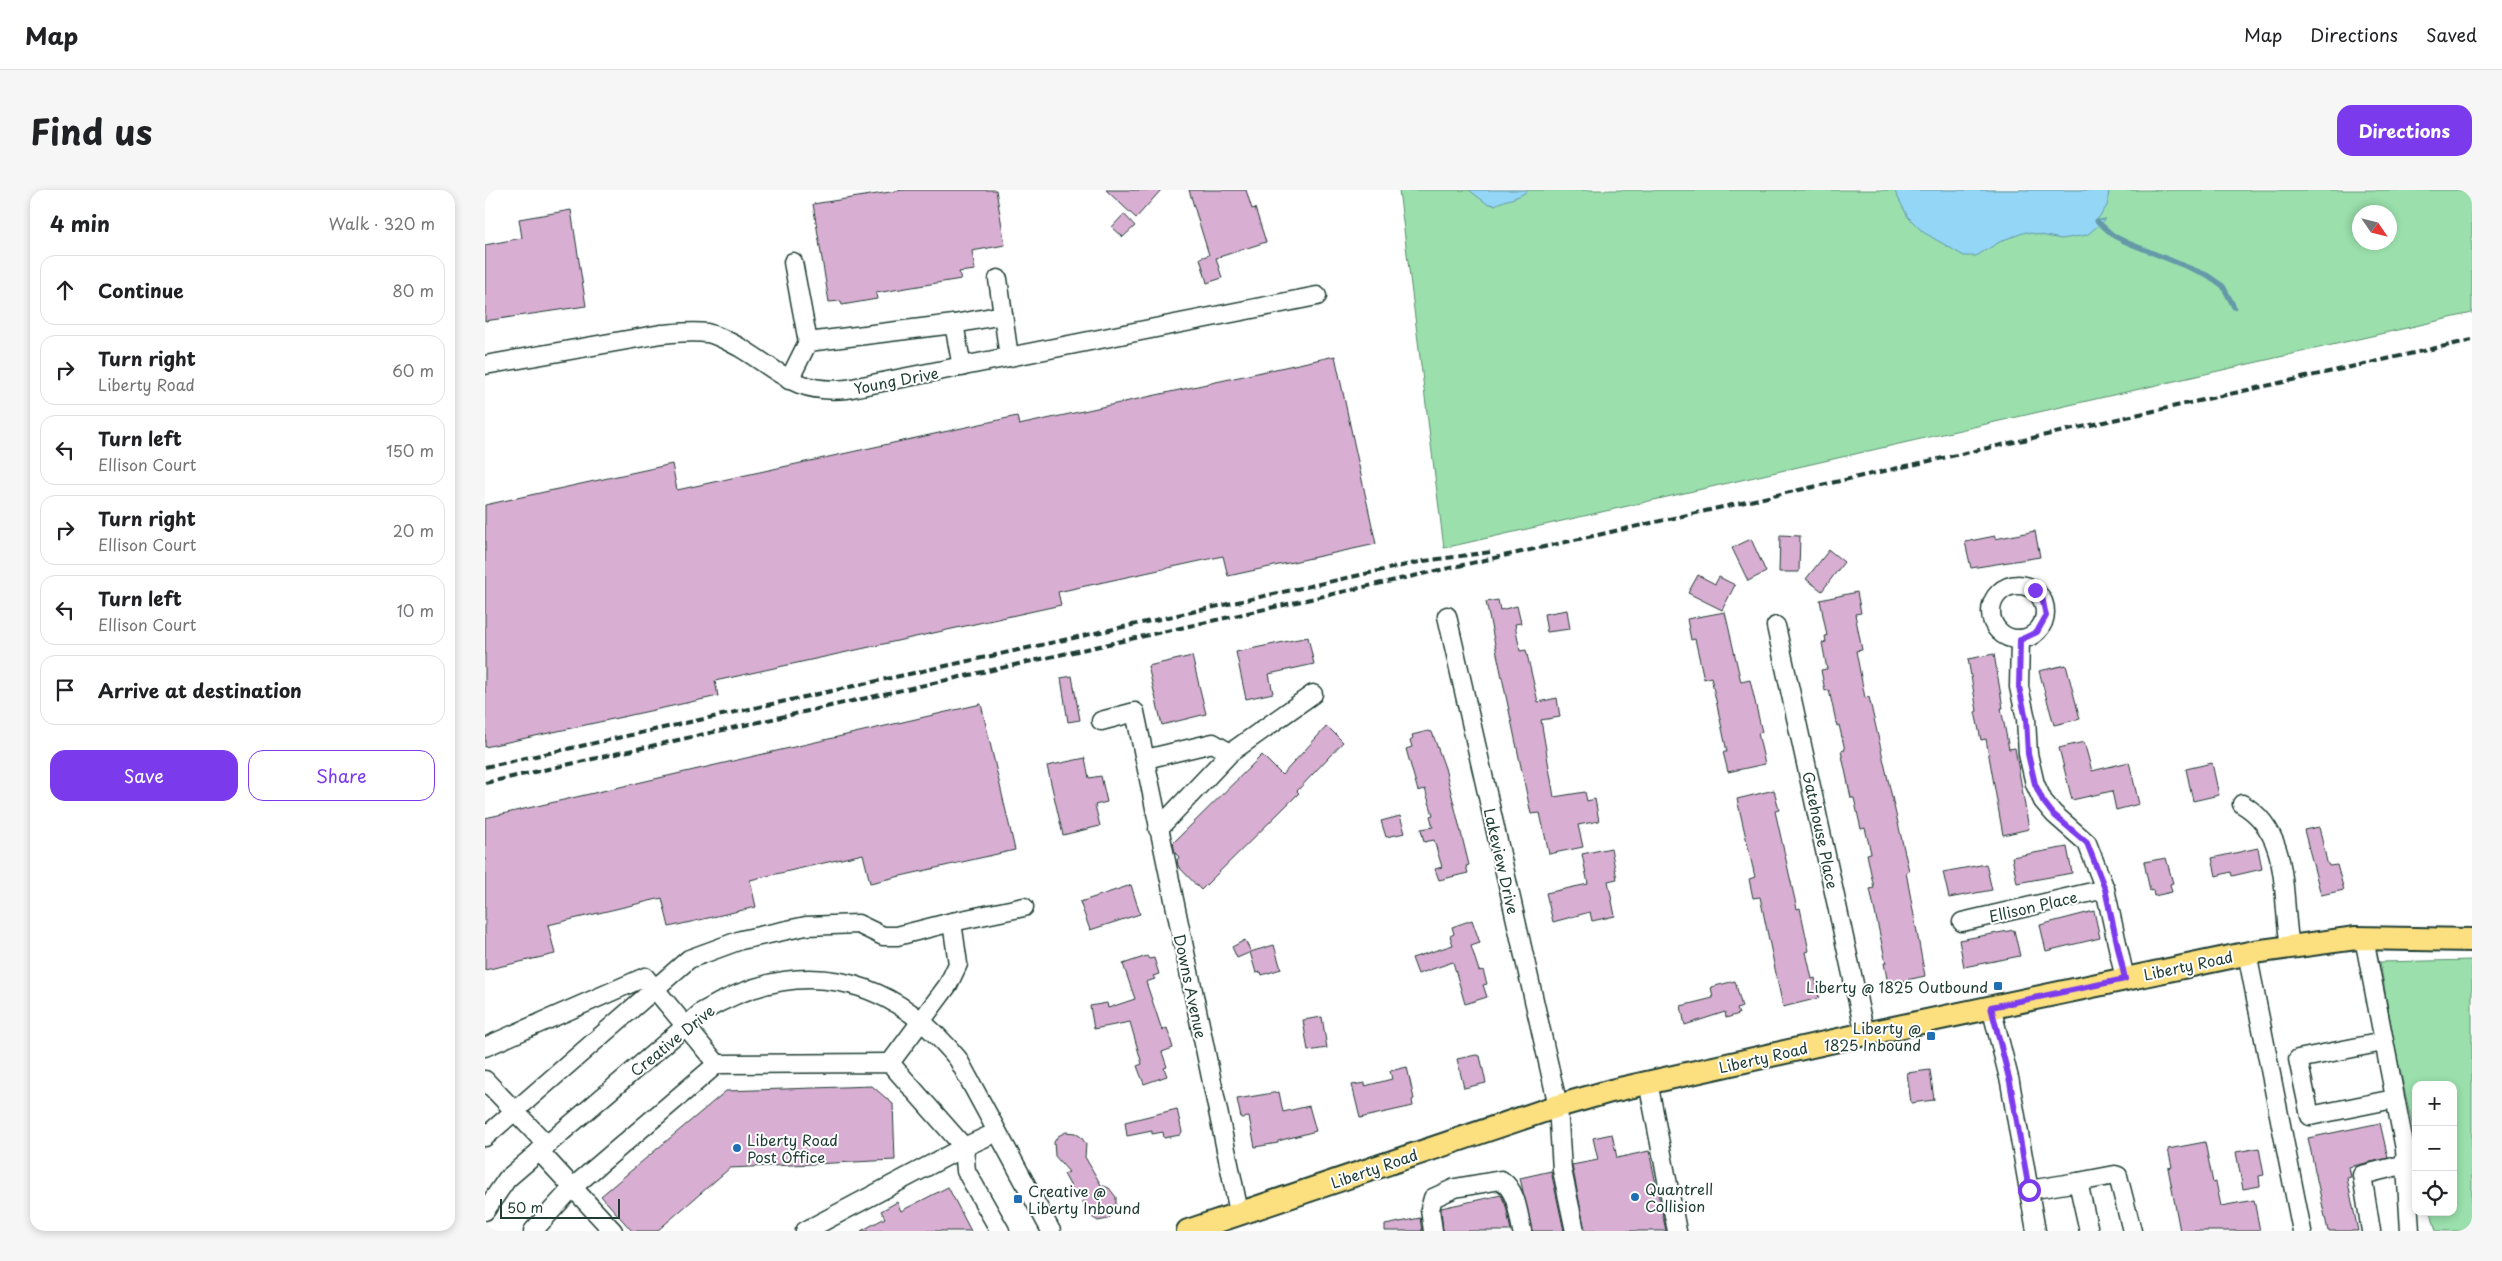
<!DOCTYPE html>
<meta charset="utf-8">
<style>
:root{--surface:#fff;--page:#f6f6f6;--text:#202124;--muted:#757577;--line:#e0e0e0;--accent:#7c3aed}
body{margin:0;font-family:"Playpen Sans",sans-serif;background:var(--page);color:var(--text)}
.controls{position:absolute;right:15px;bottom:15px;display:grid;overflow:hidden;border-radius:10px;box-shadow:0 2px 8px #0003}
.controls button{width:45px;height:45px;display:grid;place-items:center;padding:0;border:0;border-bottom:1px solid var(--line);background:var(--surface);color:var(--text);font:25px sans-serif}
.compass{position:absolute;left:1867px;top:15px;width:45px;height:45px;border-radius:50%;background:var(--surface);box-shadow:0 2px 8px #0003;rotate:125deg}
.scale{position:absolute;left:15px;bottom:12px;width:120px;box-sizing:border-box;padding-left:5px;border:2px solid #1f3d34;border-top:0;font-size:14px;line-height:18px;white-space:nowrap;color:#1f3d34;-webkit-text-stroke:4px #fff;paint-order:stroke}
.stop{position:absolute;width:15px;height:15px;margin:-11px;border:4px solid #7c3aed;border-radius:50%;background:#fff}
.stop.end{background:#7c3aed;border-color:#fff;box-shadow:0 1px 5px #0008}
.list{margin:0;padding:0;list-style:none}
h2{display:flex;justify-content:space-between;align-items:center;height:65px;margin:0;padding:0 20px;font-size:21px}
h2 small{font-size:16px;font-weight:400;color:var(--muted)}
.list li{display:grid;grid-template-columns:32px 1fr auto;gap:15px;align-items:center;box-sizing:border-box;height:70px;margin:0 10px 10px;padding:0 10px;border:1px solid var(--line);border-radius:15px}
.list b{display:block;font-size:19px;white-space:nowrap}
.list p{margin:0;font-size:16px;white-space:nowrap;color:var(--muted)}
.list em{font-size:16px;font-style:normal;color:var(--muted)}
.actions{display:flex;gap:10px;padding:15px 20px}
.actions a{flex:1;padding:11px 0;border:1px solid var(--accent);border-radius:15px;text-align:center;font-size:18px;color:var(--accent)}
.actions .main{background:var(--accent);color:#fff}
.icon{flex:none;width:28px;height:28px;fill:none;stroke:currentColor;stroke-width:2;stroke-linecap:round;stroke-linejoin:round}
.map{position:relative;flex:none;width:1987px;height:1041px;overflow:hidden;border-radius:15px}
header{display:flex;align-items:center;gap:30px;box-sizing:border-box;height:70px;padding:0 25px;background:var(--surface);border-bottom:1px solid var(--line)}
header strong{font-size:24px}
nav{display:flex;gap:28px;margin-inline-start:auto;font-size:18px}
.intro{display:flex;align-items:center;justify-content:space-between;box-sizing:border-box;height:120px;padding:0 30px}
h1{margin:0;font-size:35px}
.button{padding:12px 22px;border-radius:15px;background:var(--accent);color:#fff;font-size:18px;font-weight:700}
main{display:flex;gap:30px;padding:0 30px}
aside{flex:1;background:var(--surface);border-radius:15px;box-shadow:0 2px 8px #0003}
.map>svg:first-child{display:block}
.green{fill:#9adfac;stroke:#5c8e70;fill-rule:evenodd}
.water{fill:#94d6f6;stroke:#6599a8}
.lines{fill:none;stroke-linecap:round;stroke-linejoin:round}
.stream{stroke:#6599a8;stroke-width:5}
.building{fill:#d9aed3;stroke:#1f3d34}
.minor-casing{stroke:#1f3d34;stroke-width:21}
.major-casing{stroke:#1f3d34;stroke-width:26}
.minor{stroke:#fff;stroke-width:18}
.major{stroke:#fce080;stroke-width:22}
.rail{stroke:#1f3d34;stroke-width:4;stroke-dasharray:8 4;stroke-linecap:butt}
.route{stroke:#7c3aed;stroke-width:6}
.poi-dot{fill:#1f6fb2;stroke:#fff;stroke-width:2}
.labels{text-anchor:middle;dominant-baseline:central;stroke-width:4;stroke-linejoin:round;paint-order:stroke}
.street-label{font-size:15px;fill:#1f3d34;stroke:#fff}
.poi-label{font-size:15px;fill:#1f3d34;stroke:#fff;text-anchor:start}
</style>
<header>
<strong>Map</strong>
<nav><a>Map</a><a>Directions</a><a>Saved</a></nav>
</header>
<div class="intro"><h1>Find us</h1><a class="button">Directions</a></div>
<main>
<aside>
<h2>4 min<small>Walk · 320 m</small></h2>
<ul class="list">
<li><svg class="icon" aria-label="ahead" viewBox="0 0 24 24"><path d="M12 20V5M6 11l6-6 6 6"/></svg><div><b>Continue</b></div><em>80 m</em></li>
<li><svg class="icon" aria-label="right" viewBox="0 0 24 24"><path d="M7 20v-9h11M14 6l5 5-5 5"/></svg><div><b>Turn right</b><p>Liberty Road</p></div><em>60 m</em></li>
<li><svg class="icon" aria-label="left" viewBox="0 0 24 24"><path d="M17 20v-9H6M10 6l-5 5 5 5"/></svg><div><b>Turn left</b><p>Ellison Court</p></div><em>150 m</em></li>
<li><svg class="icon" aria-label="right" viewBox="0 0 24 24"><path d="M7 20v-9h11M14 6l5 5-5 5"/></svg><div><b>Turn right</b><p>Ellison Court</p></div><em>20 m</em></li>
<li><svg class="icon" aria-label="left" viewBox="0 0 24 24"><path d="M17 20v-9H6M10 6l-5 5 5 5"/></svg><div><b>Turn left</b><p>Ellison Court</p></div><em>10 m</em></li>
<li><svg class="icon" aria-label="arrive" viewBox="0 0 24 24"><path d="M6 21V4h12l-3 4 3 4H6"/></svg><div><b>Arrive at destination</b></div></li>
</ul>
<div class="actions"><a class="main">Save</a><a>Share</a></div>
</aside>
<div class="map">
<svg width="1987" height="1041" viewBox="0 0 1987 1041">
<rect width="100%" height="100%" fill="#fff"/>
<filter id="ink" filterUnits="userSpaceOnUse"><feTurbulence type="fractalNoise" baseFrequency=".02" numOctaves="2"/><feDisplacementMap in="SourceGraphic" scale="10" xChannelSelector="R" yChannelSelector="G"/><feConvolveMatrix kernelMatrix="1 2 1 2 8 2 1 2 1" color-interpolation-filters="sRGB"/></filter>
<g filter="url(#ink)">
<g class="green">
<path d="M914,0h1073v123l-1028,235zM1874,22h30v30h-30z"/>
<path d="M1987,770v271h-36l-5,-19h22v-127h-37v56l-21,-93 -15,-86z"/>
</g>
<g class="water">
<path d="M984,0h59c-9,9 -23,9 -33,15l-9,-2z"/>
<path d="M1409,0h215l-2,16 -10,14 9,-1 -19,16 -26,4 -35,-7 -23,8 -27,16h-12l-41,-24 -15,-15z"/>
</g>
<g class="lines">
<path class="stream" d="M1612,31l17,15 12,6 81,33 16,11 11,21"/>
</g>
<g class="building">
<path d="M418,0h93l9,55 -33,6 3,19 -16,2 2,7 -85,14 1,6 -35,6 -1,-4 -12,1 -16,-98z"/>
<path d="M621,0h55l-25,28z"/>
<path d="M704,0h57l6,19 3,-1 11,34 -50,16 6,20 -15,5 -7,-25 9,-3z"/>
<path d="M86,20l15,96 -101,15v-76l37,-7 -3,-19z"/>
<path d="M639,24l11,12 -12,11 -11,-10z"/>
<path d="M850,166l41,188 -148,32 -5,-20 -165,36 3,13 -346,76 3,15 -233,51v-242l187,-41 5,26 340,-74 2,9z"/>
<path d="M1550,341l5,26 -69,11 -6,-26 30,-6v3z"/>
<path d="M1295,345l20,1 -1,36h-20z"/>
<path d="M1266,349l15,33 -18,9 -16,-33z"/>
<path d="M1344,360l15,12 -22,29 -16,-12z"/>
<path d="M1213,385l17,9 4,-7 16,8 -13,25 -34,-17z"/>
<path d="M1372,402l4,21 -6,1 7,36 -6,1 9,47 4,-1 40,174 -3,1 19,104 -37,8 -4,-21h2l-16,-74 4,-1 -7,-34 4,-1 -6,-25 -4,1 -7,-31h-3l-10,-47 4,-1 -6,-25 -2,1 -8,-36 -4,1 -4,-21 6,-1 -5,-26 4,-1 -1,-6h2l-7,-36z"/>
<path d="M1013,410l2,10 17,-4 4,17 -6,1 5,27 6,-1 12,52 19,-4 3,19 -19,3 13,77 31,-5 2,9 8,-2 4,22 -21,4 5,22 -34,7 -9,-41 -9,1 -45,-212z"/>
<path d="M1082,420l3,19 -23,3 -3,-18z"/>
<path d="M1240,422l16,70 9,-2 12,52 -4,1 7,31 -37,8 -5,-20h4l-16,-75 -7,2 -9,-40 -4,1 -4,-21z"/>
<path d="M823,447l6,27 -45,10 4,19 -27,6 -10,-47z"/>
<path d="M1509,464l9,54h-2l8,41 6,-1 14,81 -26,6 -17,-96 -5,1 -6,-28 2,-1 -9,-52z"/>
<path d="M707,466l14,58 -44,11 -14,-59z"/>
<path d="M1581,475l14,54 -26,6 -15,-54z"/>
<path d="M587,486l8,44 -12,2 -7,-44z"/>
<path d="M496,514l34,146 -145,33 -7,-29 -113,26 6,27 -87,20 -7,-29 -114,27 7,29 -70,16v-152z"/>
<path d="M842,536l16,16 -46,49 2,2 -98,97 -23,-24 -1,-6 2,-3 -4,-4 -2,-10 89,-88 20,20z"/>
<path d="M943,541l4,1 13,36 24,97 -3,1 2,7 -29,7 -4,-11 7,-2 -8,-27 -10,2 -3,-13 12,-2 -3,-11 3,-1 -8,-26 -7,2 -12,-42 6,-2 -2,-7 3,-2 -1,-3z"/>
<path d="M1599,552l8,29 37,-9 10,42 -23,6 -4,-19 -40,9 -13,-52z"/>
<path d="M600,568l4,20 12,-2 6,26 -12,3 5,21 -37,9 -16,-69z"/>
<path d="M1727,573l7,32 -26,6 -7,-32z"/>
<path d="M1289,600l5,20 -4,1 22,98 3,-1 9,43 -3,1 6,27 3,-1 4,20 -36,9 -23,-110 -7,1 -4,-19 6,-2 -18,-78z"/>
<path d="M915,626l5,17 -19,4 -5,-16z"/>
<path d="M1834,637l8,35 2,4 8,-1 7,25 -23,5 -17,-65z"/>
<path d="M1582,657l5,26 -55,10 -5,-26z"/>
<path d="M1126,658l6,31 -9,2 7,35 -23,5 -2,-9 -37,10 -7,-29 42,-9 -6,-30z"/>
<path d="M1773,658l4,21 -30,7 -1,-4 -15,4 -4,-18z"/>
<path d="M1681,668l7,25 -3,1 2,8 -18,4 -1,-6 -3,1 -6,-29z"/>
<path d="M1501,674l6,26 -43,8 -6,-26z"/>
<path d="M646,695l9,29 -50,16 -10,-28z"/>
<path d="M1609,721l6,27 -54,13 -6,-26z"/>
<path d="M987,730l8,23 -9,3 8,25 4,-1 4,14 -4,1 4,12 -22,7 -12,-42 -35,12 -6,-16 41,-13 -3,-9 4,-2 -2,-7z"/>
<path d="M1529,740l6,26 -56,11 -5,-27z"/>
<path d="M760,750l6,12 -14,6 -5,-11z"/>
<path d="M789,755l7,24 -19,6 -1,-3 -5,1 -6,-21z"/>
<path d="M662,766l2,3 5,-1 5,16 -6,2 2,3 -9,3 16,48 5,-2 6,20 -11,4 5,15 -3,1 3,8 -23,8 -7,-18 5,-2 -12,-42 -36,7 -4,-23 17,-3 1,5 27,-9 -12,-35z"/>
<path d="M1250,791l7,26 -5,2 2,5 -13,4 -1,-6 -40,13 -4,-19 32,-8 -2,-11z"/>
<path d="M837,827l5,31 -19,3 -5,-31z"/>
<path d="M991,865l4,1 6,27 -22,5 -7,-29z"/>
<path d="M922,877l7,32 -2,1 1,6 -53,12 -8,-33 13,-2v3l27,-7 -2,-8z"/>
<path d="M1445,880l4,30 -23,3 -4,-30z"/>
<path d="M387,896l21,18 2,56 -165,8 -73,63h-25l-31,-35 125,-105z"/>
<path d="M794,902l4,20 26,-6 7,25 -38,10v2l-23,4 -6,-30 -8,1 -4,-19z"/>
<path d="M692,919l5,23 -2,3 -16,3 -1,-6 -11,2v-3l-25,5 -2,-14z"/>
<path d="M1895,933l8,35 -39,9 2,10 -4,1 11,53h-30l-20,-93z"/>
<path d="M581,942l9,1 6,4 5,7 -1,13 16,28 8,3 7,9v14l-8,8 -10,2 -11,-7 -7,-21 -4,3 -12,-22 5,-2 -14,-16 -1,-14 4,-6z"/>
<path d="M1127,944l5,24 32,-7 17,80h-81l-13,-66 26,-5 -5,-22z"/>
<path d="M1720,952l8,41 3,-1 5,24 33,-6 6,31h-80l-12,-63 4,-1 -4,-18z"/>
<path d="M1774,958l5,27 -5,1 1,10 -17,3 -7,-37z"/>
<path d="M1066,981l13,60h-32l-12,-53z"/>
<path d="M463,997l23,44h-110l24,-13 -4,-7 16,-9 4,9z"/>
<path d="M1016,1005l5,11 5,25h-68l-2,-23z"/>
<path d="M935,1028l2,13h-37v-6z"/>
</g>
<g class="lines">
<g class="minor-casing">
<g id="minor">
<path d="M308,72l15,80"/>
<path d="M513,89l11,78"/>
<path d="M469,134l49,-9"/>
<path d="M0,175l176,-31c15,-1 31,-3 46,-1 11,2 22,9 32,14 41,24 55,47 108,42l470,-93"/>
<path d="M304,190l19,-38 146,-18 8,43"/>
<circle cx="1533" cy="422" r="27"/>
<path d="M962,426l111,490 4,64 13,61"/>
<path d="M1291,436l89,408"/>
<path d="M1535,449l-1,48 7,32 2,35 7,30 8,17 11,13 33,29 18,46 20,90"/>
<path d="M616,531l34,-9 104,500"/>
<path d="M745,563l83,-59"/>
<path d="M661,569l67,-16 17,10 -72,76"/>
<path d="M1757,614c50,29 39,93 48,142"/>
<path d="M467,732l72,-15"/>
<path d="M1477,732l143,-33"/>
<path d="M1879,748l41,211 5,82"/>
<path d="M1762,763l55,278"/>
<path d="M1506,817l19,75 26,149"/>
<path d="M1898,852l-85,17 12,57 84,-17"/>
<path d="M0,857l160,-70 72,87"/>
<path d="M0,890l62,65"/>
<path d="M1163,892l29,149"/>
<path d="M0,947l204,-178 52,-19 65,-14 52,-2 25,12h14l55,-14 6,42 -10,21 -58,78"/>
<path d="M54,961l74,80"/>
<path d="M1593,992l37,-7 3,1 14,55"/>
<path d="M1544,1000l49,-8 11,49"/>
<path d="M0,1021l22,-32 195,-167c96,-57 186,-39 256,47l93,172"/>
<path d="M48,1041l40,-44 144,-123 173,-1 74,84 2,24 34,60"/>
<path d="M320,1041l159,-84 33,-15"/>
<path d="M948,1041l-3,-22 3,-11 22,-10 46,-8c16,11 17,33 21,51"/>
<path d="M1886,1041l-9,-56 44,-11"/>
</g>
</g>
<g class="major-casing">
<path id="major" d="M703,1041l370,-125 53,-15 254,-57 389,-82 102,-14 116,2"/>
</g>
<use href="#minor" class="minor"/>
<use href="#major" class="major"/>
<g class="rail">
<path d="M0,577l939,-206 67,-9"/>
<path d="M0,593l1987,-443"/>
</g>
</g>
</g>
<g class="lines" filter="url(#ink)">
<path class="route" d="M1544,1000l-19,-108 -19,-75 134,-28 -20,-90 -18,-46 -34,-29 -10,-13 -8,-17 -7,-30 -2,-35 -7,-32 1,-47 17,-8 9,-16 -4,-19 -7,-7"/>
</g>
<g class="poi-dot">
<rect x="1508" y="791" width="10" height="10" rx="2.5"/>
<rect x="1441" y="841" width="10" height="10" rx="2.5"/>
<circle cx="252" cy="958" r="5"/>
<circle cx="1150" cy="1007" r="5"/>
<rect x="528" y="1004" width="10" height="10" rx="2.5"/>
</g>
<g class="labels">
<g class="street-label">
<text transform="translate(411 190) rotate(-11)">Young Drive</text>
<text transform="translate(1336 640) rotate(78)">Gatehouse Place</text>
<text transform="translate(1017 671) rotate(77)">Lakeview Drive</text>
<text transform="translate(1548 716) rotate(-13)">Ellison Place</text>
<text transform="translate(1703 775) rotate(-12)">Liberty Road</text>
<text transform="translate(706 796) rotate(78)">Downs Avenue</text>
<text transform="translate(187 850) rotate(-39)">Creative Drive</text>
<text transform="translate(1278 867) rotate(-13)">Liberty Road</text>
<text transform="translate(889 978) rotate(-19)">Liberty Road</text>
</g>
<g class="poi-label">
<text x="1503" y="796" text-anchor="end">Liberty @ 1825 Outbound</text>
<text x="1436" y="837" text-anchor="end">Liberty @<tspan x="1436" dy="17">1825 Inbound</tspan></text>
<text x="262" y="949">Liberty Road<tspan x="262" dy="17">Post Office</tspan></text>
<text x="1160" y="998">Quantrell<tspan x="1160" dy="17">Collision</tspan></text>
<text x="543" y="1000">Creative @<tspan x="543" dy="17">Liberty Inbound</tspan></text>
</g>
</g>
</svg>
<div class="controls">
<button>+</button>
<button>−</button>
<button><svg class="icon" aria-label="locate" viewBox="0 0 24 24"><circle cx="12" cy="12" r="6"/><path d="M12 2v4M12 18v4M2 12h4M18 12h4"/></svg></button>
</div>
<svg class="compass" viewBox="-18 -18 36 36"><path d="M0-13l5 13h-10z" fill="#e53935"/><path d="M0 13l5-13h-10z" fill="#757577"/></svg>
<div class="scale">50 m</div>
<div class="stop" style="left:1544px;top:1000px"></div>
<div class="stop end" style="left:1550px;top:400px"></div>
</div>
</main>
